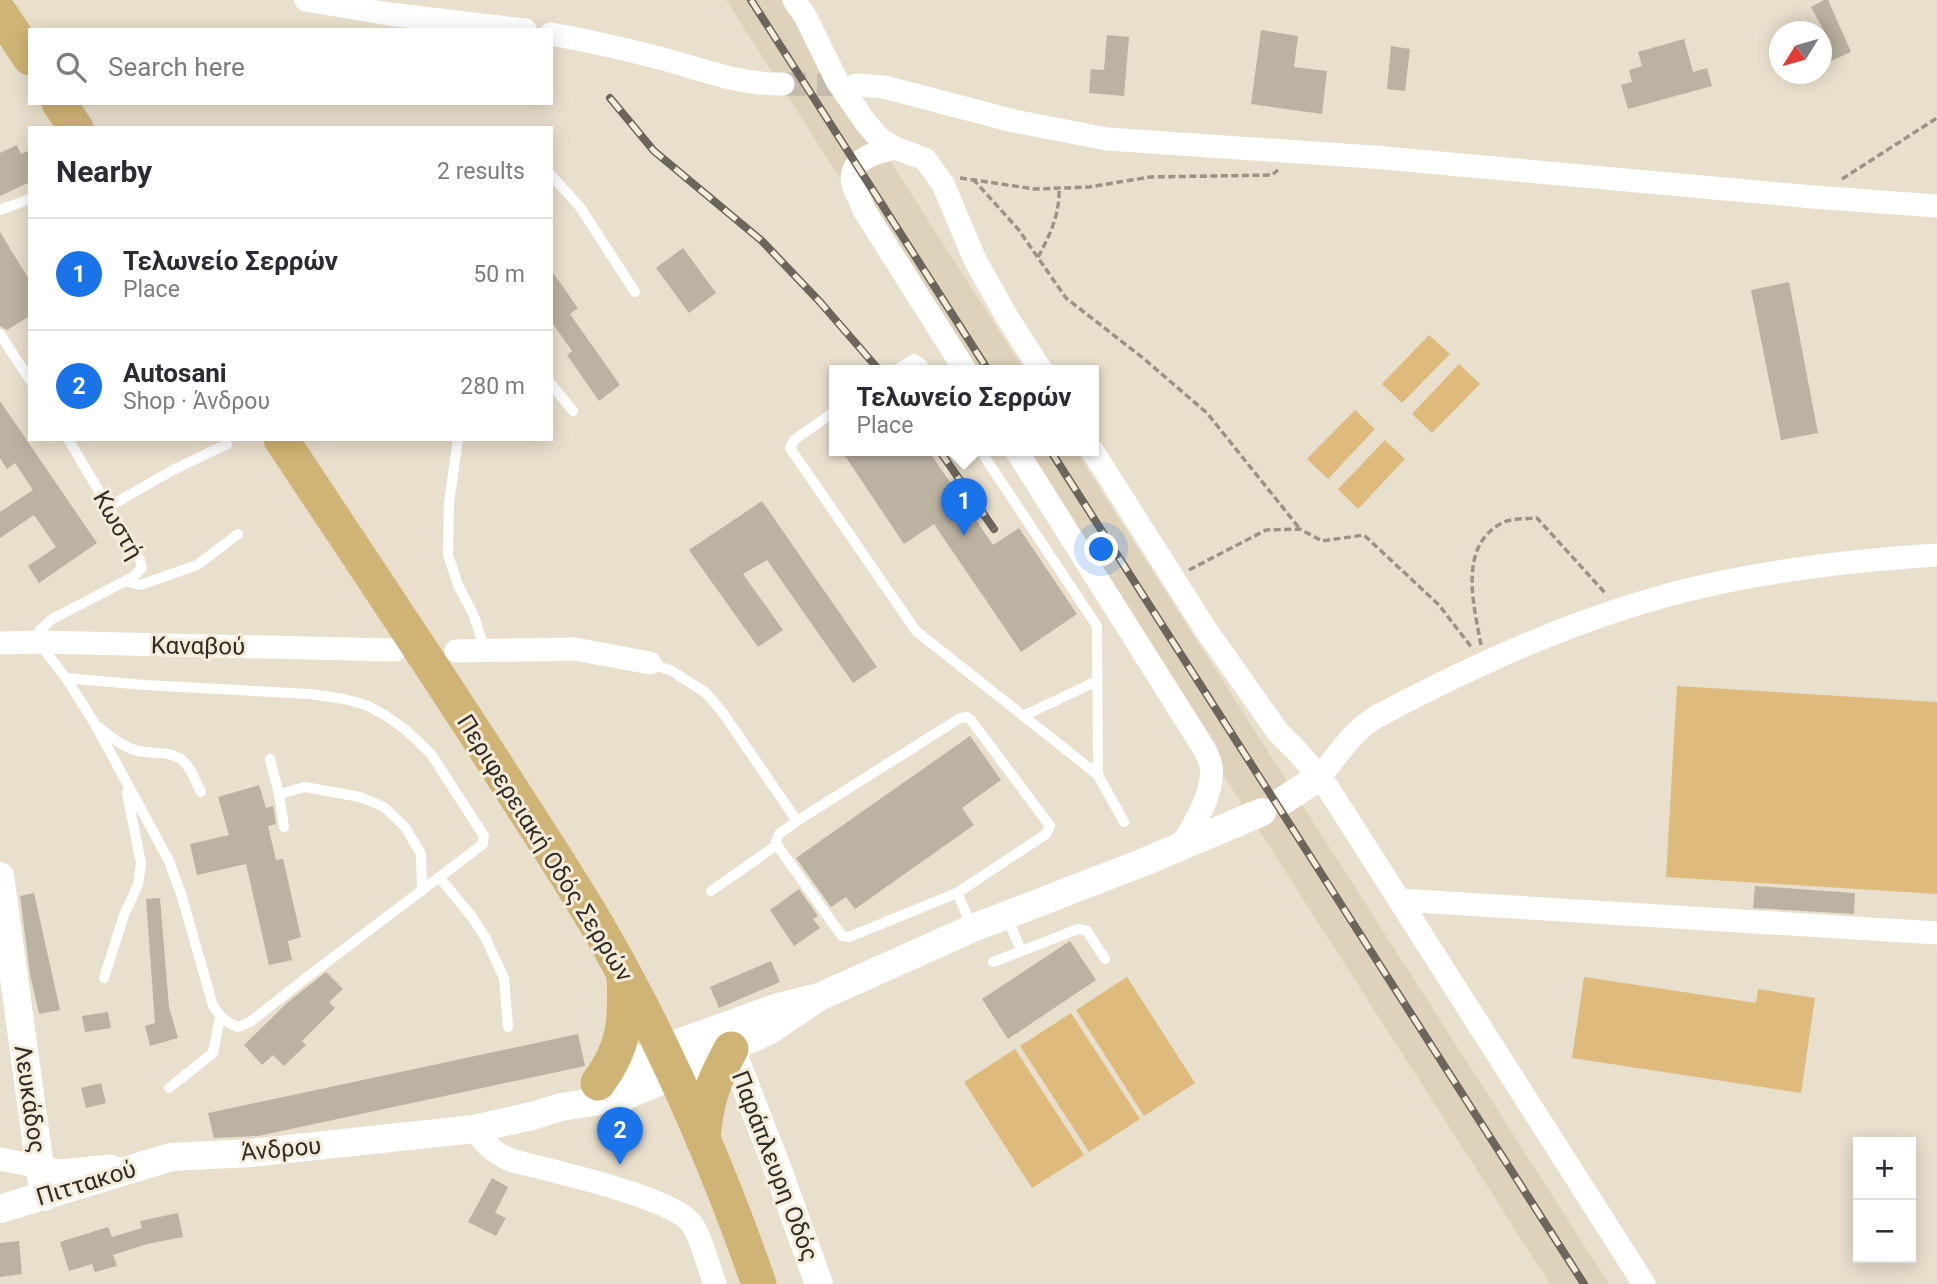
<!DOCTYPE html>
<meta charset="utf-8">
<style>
:root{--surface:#fff;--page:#f2f2f3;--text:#2b2b33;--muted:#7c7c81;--line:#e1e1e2;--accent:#1a73e8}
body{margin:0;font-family:Roboto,sans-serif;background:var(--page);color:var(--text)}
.controls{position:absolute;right:21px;bottom:21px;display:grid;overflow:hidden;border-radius:0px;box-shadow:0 4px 18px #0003}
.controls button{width:63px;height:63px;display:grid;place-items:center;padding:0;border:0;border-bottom:2px solid var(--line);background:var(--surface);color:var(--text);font:35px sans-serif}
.compass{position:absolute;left:1769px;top:21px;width:63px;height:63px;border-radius:50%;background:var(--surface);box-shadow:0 4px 18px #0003;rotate:233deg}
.you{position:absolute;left:1102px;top:550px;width:24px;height:24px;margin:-18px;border:5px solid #fff;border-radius:50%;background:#1a73e8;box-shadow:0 0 0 10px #1a73e833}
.badge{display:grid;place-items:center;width:46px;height:46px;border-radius:50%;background:var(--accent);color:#fff;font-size:23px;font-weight:700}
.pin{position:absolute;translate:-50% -58px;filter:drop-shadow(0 2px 4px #0008)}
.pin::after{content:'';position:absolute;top:37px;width:24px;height:21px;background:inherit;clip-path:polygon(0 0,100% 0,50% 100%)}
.popup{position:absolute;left:829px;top:365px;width:270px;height:91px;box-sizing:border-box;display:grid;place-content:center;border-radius:0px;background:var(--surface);filter:drop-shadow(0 2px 5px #0005);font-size:23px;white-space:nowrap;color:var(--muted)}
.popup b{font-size:26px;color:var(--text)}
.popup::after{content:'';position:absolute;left:50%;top:100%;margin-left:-14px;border:14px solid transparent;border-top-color:var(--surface)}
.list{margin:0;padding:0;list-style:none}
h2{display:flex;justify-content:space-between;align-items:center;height:91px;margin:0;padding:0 28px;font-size:30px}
h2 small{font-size:23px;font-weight:400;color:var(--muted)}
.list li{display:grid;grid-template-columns:46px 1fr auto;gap:21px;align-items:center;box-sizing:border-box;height:112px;padding:0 28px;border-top:2px solid var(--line)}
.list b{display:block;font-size:26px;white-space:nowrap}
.list p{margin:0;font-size:23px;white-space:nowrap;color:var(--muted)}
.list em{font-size:23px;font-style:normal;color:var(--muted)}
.icon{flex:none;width:38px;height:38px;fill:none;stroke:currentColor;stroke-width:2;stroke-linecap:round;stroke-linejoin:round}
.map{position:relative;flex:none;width:1937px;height:1284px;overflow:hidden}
.search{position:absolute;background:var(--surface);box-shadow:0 4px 18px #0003;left:28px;top:28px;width:525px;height:77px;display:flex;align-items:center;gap:18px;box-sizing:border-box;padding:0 24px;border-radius:0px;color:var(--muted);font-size:26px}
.panel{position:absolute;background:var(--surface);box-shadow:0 4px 18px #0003;left:28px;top:126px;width:525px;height:315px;border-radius:0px}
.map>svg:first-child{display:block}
.built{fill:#dfd2ba}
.green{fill:#debb7d}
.building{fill:#bcb2a1}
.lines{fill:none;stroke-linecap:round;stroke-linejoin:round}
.minor-tunnel{stroke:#c4bbac;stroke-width:23;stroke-dasharray:23 11;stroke-linecap:butt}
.path{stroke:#9b9386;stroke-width:3.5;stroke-dasharray:7 3.5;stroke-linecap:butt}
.service{stroke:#fff;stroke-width:10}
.minor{stroke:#fff;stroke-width:23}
.tertiary{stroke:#fff;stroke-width:28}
.primary{stroke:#d0b476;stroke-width:35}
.rail-casing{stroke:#6b655b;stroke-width:8}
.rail{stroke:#f6ecda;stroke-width:5;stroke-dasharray:16;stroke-linecap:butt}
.labels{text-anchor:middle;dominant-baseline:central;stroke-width:6;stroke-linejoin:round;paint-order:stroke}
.street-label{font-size:24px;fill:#312d26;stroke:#f6ecda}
</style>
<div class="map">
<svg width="1937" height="1284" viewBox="0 0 1937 1284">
<rect width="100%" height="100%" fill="#e9dfcd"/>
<g class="built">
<path d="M726,0h61l237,370h-61z"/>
<path d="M1015,450h60l534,834h-59z"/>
</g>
<g class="green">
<path d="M1429,335l21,19 -48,49 -20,-19z"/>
<path d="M1459,364l21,20 -48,49 -20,-19z"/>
<path d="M1355,410l20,19 -47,50 -21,-20z"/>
<path d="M1385,440l20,19 -47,50 -20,-20z"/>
<path d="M1677,686l260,16v192l-271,-17z"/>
<path d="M1127,977l68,106 -51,33 -68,-106z"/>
<path d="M1584,977l172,26 2,-14 57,9 -14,95 -229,-35z"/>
<path d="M1071,1013l69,106 -51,33 -69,-106z"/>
<path d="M1015,1049l69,106 -52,33 -68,-106z"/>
</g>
<g class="building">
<path d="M1824,0h4l23,52 -22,10 -7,-18v-3l6,-3 -17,-31z"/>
<path d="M1261,30l37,6 -4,31 33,4 -5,43 -71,-10z"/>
<path d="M1107,35l22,2 -5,59 -35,-3 2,-24 13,1z"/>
<path d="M1684,39l9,33 14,-4 5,18 -84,23 -7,-24 11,-3 -3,-12 13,-4 -4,-14z"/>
<path d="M1391,46l19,3 -5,42 -18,-2z"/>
<path d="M17,145l4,9 9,-4v32l-30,14v-43z"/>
<path d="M0,232l30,49v35l-23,14 -7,-4z"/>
<path d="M683,248l33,45 -27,20 -33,-45z"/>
<path d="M551,270l27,38 -8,6 50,71 -21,16 -32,-46 5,-4 -21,-30z"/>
<path d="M1789,282l29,151 -37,7 -30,-150z"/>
<path d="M0,401l97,142 -58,40 -11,-17 28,-19 -22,-32 -34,23v-26l33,-22 -18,-27 -8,6 -7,-11z"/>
<path d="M841,450h87l65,95 26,-17 58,86 -56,38 -87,-128 -30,20z"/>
<path d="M762,501l115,166 -24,16 -86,-123 -24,14 40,56 -25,17 -69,-97z"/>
<path d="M970,736l31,44 -39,28 12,17 -119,84 -9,-12 -15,10 -35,-49z"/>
<path d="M259,785l7,23 7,-2 3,18 -8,2 8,34 7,-1 18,78 -13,4 4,19 -23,5 -23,-101 -49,11 -7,-31 39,-9 -11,-38z"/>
<path d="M1755,886l100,7 -1,21 -101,-6z"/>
<path d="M799,889l19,27 -5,3 7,9 -26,18 -24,-36z"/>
<path d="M34,893l26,117 -21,4 -9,-40 -10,-78z"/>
<path d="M160,898l9,109 9,31 -28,8 -5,-20 10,-3 -9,-124z"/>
<path d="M1070,941l26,39 -88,59 -26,-40z"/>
<path d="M771,961l9,21 -61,26 -9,-21z"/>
<path d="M326,972l17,17 -14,13 6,6 -33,33 4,4 -22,21 -11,-11 -11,10 -18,-20 44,-43z"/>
<path d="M108,1012l3,16 -26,4 -3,-16z"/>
<path d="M578,1034l7,32 -327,70 -44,2 -6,-25z"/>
<path d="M101,1083l5,20 -20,5 -5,-20z"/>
<path d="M492,1178l16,9 -13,26 11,5 -10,18 -28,-14z"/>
<path d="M178,1213l5,24 -36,7 -34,11 4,11 -22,6 -3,-8 -23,7 -9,-29 48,-15 4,10 30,-9 -2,-7z"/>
<path d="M19,1241l3,33 -22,3v-34z"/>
</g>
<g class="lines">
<path class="minor-tunnel" d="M783,84l72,1"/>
<g class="path">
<path d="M960,178l75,11 54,-2 61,-10 122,-2 6,-5"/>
<path d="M973,179l45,50 48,69 77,60 64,55 93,116"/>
<path d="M1842,179l95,-61"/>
<path d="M1038,257c12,-22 22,-43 21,-69"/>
<path d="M1189,570l77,-40 34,-1 22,12 42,-6 75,70 33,43"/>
<path d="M1481,645c-7,-39 -23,-97 19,-121 10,-6 26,-5 37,-6l69,76"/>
</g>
<g class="service">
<path d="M551,175l29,32 55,85"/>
<path d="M0,210l30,-11"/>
<path d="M0,334l30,46"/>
<path d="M896,370l18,-11 7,4 5,7"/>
<path d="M551,384l22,27"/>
<path d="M834,412l-40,28 -4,8 126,183 182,144 26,47"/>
<path d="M458,439l-9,64 -1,52 10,30 16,31 11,34"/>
<path d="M980,450l117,176 1,149"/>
<path d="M108,507l67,-38 52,-25"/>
<path d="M125,581l15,4 57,-20 41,-31"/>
<path d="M650,663l22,8 34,22 17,20 74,108 163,-103 7,-1 4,3 79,106 -4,8 -89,59 16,35"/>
<path d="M66,678l78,7 166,9 34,5 22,6 19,10 21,15 25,24 53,82 -1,8 -177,134 -56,44 -12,5c-12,-4 -18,-11 -25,-21l-31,-109 -13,-36 -74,-137 -29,-46 -28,-36 2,-12 12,-11 81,-42 9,-9 -2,-8 -72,-121"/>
<path d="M1023,716l74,-35"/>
<path d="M100,728c12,10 23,19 38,23 15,3 37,-1 47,12 7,7 11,20 16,29"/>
<path d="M270,759l9,35 26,-7 55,10 24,10 21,20 16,27 1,37"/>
<path d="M279,794l5,33"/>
<path d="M797,821l-18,13 -3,7 1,4 65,91 7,1 108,-44"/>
<path d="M440,878l32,39 13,20 19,41 4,49"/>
<path d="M711,891l66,-46"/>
<path d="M1007,918l14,32"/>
<path d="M993,962l85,-33 9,2 18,28"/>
<path d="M104,978l20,-63 14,-30 3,-22 -14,-70"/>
<path d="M169,1088l44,-35 7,-36"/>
</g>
<g class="minor">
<path d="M306,0l83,14 136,16"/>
<path d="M794,0l11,16 32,65 29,42 14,16 15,9 30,11 18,25 32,76 32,57 34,53"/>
<path d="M551,34c39,7 78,16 116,26 39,11 75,25 116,24"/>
<path d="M855,85l29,2 130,34 93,18 266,18 440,40 124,9"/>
<path d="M895,148c-18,4 -48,11 -42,36 3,9 8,17 11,26l101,160"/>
<path d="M1016,450l189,300c2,5 5,10 6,15 4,27 -17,61 -31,82"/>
<path d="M1092,450l114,180 72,102 19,19 29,34 318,499"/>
<path d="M0,643l38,-1 357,8"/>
<path d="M456,651l119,-2 75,14"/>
<path d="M1319,777c19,-21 32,-45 57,-60 102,-54 211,-104 324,-130 78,-18 158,-27 237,-32"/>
<path d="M1399,900l538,33"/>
<path d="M474,1129c13,17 19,24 39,32 36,9 158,36 178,62 11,15 17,44 24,61"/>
<path d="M0,1159l60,12 51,-5"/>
</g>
<g class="tertiary">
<path d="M1284,800l35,-23"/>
<path d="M0,876l44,321"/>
<path d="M731,1049l47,121 41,114"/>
<path d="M598,1083l25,-15 39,-19 116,-42 41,-10 154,-69 171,-66 118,-50"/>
<path d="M0,1209l171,-52 80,-4 223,-24 58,-13 29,-9 59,-9 54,-23 96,-45 49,-33"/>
</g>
<g class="primary">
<path d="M0,13l30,45"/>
<path d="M59,103l17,25"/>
<path d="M281,439c76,115 153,229 227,345 33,52 68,103 98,157 62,109 112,226 153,343"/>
<path d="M598,1083c27,-36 28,-62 26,-106"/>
<path d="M703,1140c3,-40 9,-56 28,-91"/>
</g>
<g class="rail-casing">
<g id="rail">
<path d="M751,0l237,370"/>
<path d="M610,98l44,53 108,90 58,61 59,68"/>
<path d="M939,450l55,79"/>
<path d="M1050,450l534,834"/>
</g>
</g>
<use href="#rail" class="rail"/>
</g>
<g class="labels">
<g class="street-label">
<text transform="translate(118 525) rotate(60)">Κωστή</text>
<text transform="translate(198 646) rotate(1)">Καναβού</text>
<text transform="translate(545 848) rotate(58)">Περιφερειακή Οδός Σερρών</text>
<text transform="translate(30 1099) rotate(82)">Λευκάδος</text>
<text transform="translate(281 1149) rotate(-5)">Άνδρου</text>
<text transform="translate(775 1166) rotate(69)">Παράπλευρη Οδός</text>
<text transform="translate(86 1183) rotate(-17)">Πιττακού</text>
</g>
</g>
</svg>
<div class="controls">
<button>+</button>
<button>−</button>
</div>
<svg class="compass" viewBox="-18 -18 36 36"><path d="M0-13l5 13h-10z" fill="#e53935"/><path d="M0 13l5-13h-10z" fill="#7c7c81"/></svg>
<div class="you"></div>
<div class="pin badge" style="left:964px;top:536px">1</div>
<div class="popup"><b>Τελωνείο Σερρών</b>Place</div>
<div class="pin badge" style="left:620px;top:1165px">2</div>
<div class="search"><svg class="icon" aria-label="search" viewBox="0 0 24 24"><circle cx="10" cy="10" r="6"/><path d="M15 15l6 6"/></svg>Search here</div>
<section class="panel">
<h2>Nearby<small>2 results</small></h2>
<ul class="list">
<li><span class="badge">1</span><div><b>Τελωνείο Σερρών</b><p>Place</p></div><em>50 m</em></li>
<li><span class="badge">2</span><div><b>Autosani</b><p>Shop · Άνδρου</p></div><em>280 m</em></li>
</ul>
</section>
</div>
